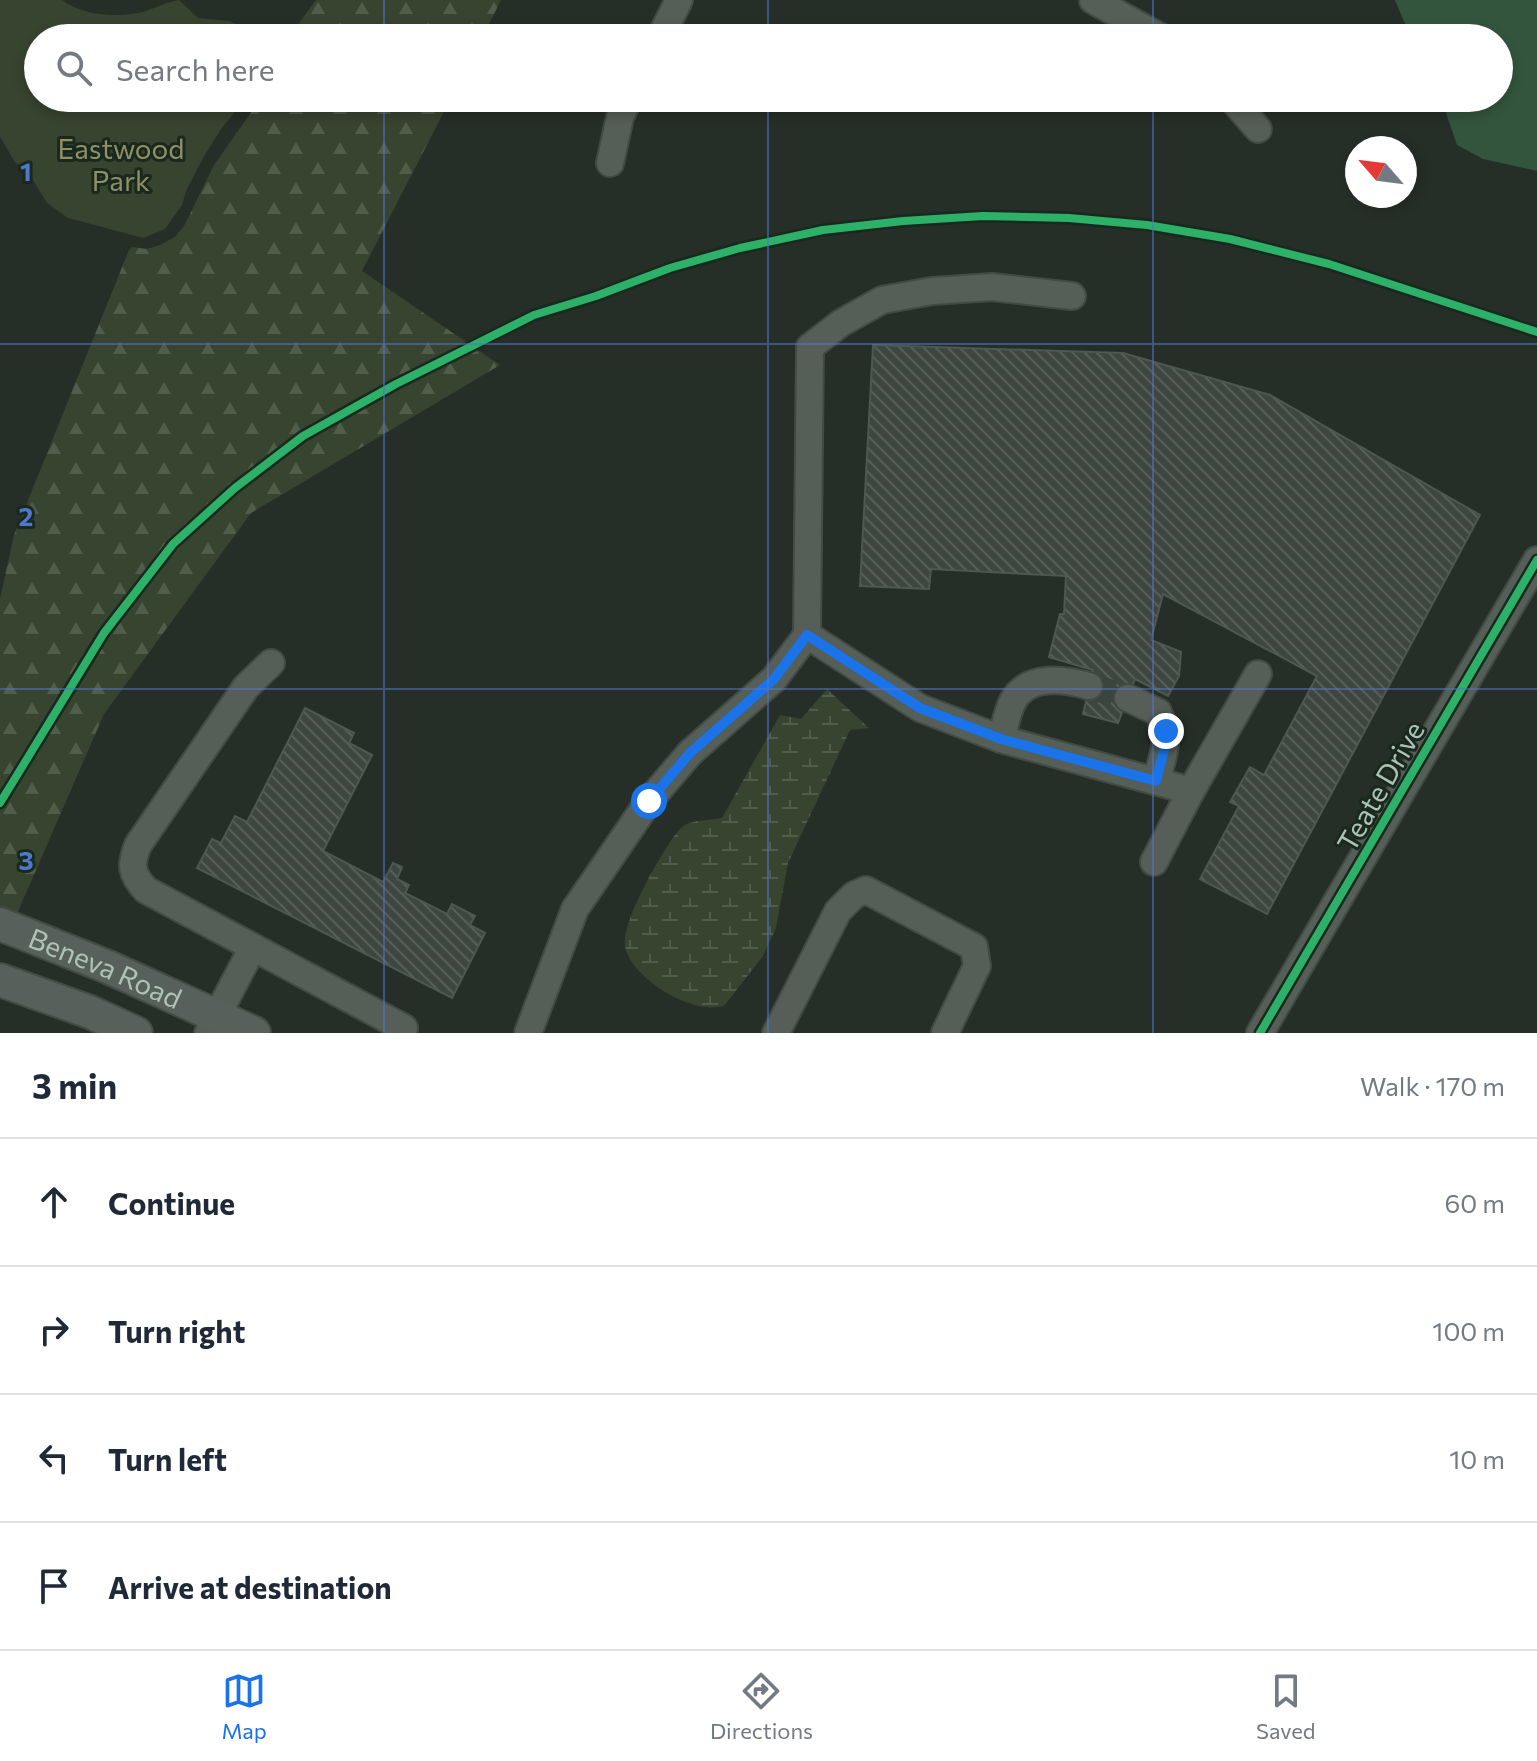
<!DOCTYPE html>
<meta charset="utf-8">
<style>
:root{--surface:#fff;--page:#f2f2f3;--text:#1f2937;--muted:#747a83;--line:#e0e1e3;--accent:#1a73e8}
body{margin:0;font-family:Commissioner,sans-serif;background:var(--page);color:var(--text)}
.compass{position:absolute;left:1345px;top:136px;width:72px;height:72px;border-radius:50%;background:var(--surface);box-shadow:0 4px 12px #0003;rotate:298deg}
.stop{position:absolute;width:24px;height:24px;margin:-18px;border:6px solid #1a73e8;border-radius:50%;background:#fff}
.stop.end{background:#1a73e8;border-color:#fff;box-shadow:0 2px 8px #0008}
.list{margin:0;padding:0;list-style:none}
h2{display:flex;justify-content:space-between;align-items:center;height:104px;margin:0;padding:0 32px;font-size:34px}
h2 small{font-size:26px;font-weight:400;color:var(--muted)}
.list li{display:grid;grid-template-columns:52px 1fr auto;gap:24px;align-items:center;box-sizing:border-box;height:128px;padding:0 32px;border-top:2px solid var(--line)}
.list b{display:block;font-size:30px;white-space:nowrap}
.list em{font-size:26px;font-style:normal;color:var(--muted)}
.icon{flex:none;width:44px;height:44px;fill:none;stroke:currentColor;stroke-width:2;stroke-linecap:round;stroke-linejoin:round}
.map{position:relative;flex:none;width:1537px;height:1033px;overflow:hidden}
.search{position:absolute;background:var(--surface);box-shadow:0 4px 12px #0003;left:24px;right:24px;top:24px;height:88px;display:flex;align-items:center;gap:20px;box-sizing:border-box;padding:0 28px;border-radius:44px;color:var(--muted);font-size:30px}
.sheet{height:616px;background:var(--surface)}
nav{display:flex;justify-content:space-around;align-items:center;box-sizing:border-box;height:112px;border-top:2px solid var(--line);background:var(--surface);font-size:22px;color:var(--muted)}
nav a{display:grid;justify-items:center;gap:4px}
nav .on{color:var(--accent)}
.map>svg:first-child{display:block}
.forest{fill:url(#forest-firs)}
.wetland{fill:url(#wetland-marsh)}
.park{fill:#37442f}
.water{fill:#33553d}
.building{fill:url(#building-back-hatch);stroke:#4c5850;stroke-width:2}
.lines{fill:none;stroke-linecap:round;stroke-linejoin:round}
.minor-tunnel{stroke:#3a453d;stroke-width:26;stroke-dasharray:26 13;stroke-linecap:butt}
.minor-casing{stroke:#424a45;stroke-width:30}
.major-casing{stroke:#424c45;stroke-width:36}
.minor{stroke:#555e57;stroke-width:26}
.major{stroke:#57605a;stroke-width:32}
.cycleway-casing{stroke:#19291e;stroke-width:13}
.cycleway{stroke:#2db169;stroke-width:8}
.route{stroke:#1a73e8;stroke-width:10}
.grid{fill:none;stroke:#5077cc;stroke-width:2;stroke-opacity:0.55}
.labels{text-anchor:middle;dominant-baseline:central;stroke-width:6;stroke-linejoin:round;paint-order:stroke}
.park-label{font-size:28px;fill:#908f67;stroke:#19291e}
.street-label{font-size:28px;fill:#aec2b5;stroke:#19291e}
.grid-label{font-size:26px;text-anchor:middle;font-weight:bold;fill:#5077cc;stroke:#19291e;stroke-width:6;stroke-linejoin:round;paint-order:stroke}
</style>
<div class="map">
<svg width="1537" height="1033" viewBox="0 0 1537 1033">
<defs>
<pattern id="forest-firs" width="22" height="20" patternUnits="userSpaceOnUse" patternTransform="scale(2)"><rect width="22" height="20" fill="#37442f"/><path d="M5 1l3.5 6h-7zM16 11l3.5 6h-7z" fill="#515d4b"/></pattern>
<pattern id="wetland-marsh" width="20" height="14" patternUnits="userSpaceOnUse" patternTransform="scale(2)"><rect width="20" height="14" fill="#37442f"/><path d="M1 5h8M5 5V1M11 12h8M15 12V8" fill="none" stroke="#515d4b"/></pattern>
<pattern id="building-back-hatch" width="6" height="6" patternUnits="userSpaceOnUse" patternTransform="scale(2)"><rect width="6" height="6" fill="#3d463f"/><path d="M-1 5l2 2M0 0l6 6M5-1l2 2" fill="none" stroke="#565f58"/></pattern>
</defs>
<rect width="100%" height="100%" fill="#252f28"/>
<g class="forest">
<path d="M316,0h185l-19,38h-194z"/>
<path d="M255,98h196l-89,173 138,94 -249,148 -147,201 -88,202 -16,-6v-311l14,-64 115,-285 3,-3 15,2 13,-4 15,-8 9,-11 30,-61 38,-54z"/>
</g>
<path class="wetland" d="M827,689l42,39 -19,2 -62,133 -12,65 -13,28 -39,50c-6,1 -12,2 -18,1 -27,-2 -76,-32 -81,-61 -3,-19 21,-64 31,-81 6,-10 19,-34 29,-40 9,-5 27,-5 37,-7l58,-103 21,4z"/>
<path class="park" d="M0,0h62c21,16 57,18 81,12 12,-4 24,-10 36,-12l19,18 31,3 15,7 5,10h-211v60h205l-1,5 -21,26 -18,29 -17,33 -4,14 -17,24 -22,9 -75,-20 -21,-15 -16,-26 -16,-15 -15,-25z"/>
<path class="water" d="M1395,0h142v171l-54,-12 -26,-14 -16,-47h58v-60h-88z"/>
<g class="building">
<path d="M873,345l250,8 147,42 210,120 -213,399 -67,-35 39,-73 -9,-4 20,-35 14,8 53,-99 -154,-82 -12,46 30,12 -2,24 -11,20 -33,-17 -17,44 -35,-9 10,-44 -44,-13 11,-43h4l2,-38 -135,-7 -2,20 -69,-3z"/>
<path d="M305,708l49,25 -5,10 23,12 -49,96 60,31 10,-19 9,4 -5,12 12,6 -4,8 42,21 5,-10 23,12 -5,9 15,8 -33,65 -255,-130 15,-29 9,4 14,-27 12,6z"/>
</g>
<g class="lines">
<path class="minor-tunnel" d="M1089,686l39,12"/>
<g class="minor-casing">
<g id="minor">
<path d="M1093,0l69,38"/>
<path d="M660,38l19,-38"/>
<path d="M1231,98l27,31"/>
<path d="M610,163l10,-46 9,-19"/>
<path d="M807,635l3,-288 31,-24 41,-23 50,-9 60,-4 80,9"/>
<path d="M271,663l-25,24 -108,158c-8,20 -7,29 8,45l258,138"/>
<path d="M1128,698l30,14c13,29 6,40 -2,69"/>
<path d="M1001,739c4,-12 6,-27 12,-38 15,-27 51,-22 76,-15"/>
<path d="M1154,862l37,-71"/>
<path d="M208,1033l45,-86"/>
<path d="M528,1033l47,-124 74,-108 41,-48 84,-74 33,-44 113,73 81,31 190,52 67,-117"/>
<path d="M776,1033l62,-122 16,-16 12,-5 108,57 3,19 -32,67"/>
<path d="M1260,1033l277,-473"/>
</g>
</g>
<g class="major-casing">
<g id="major">
<path id="s1" d="M0,924l108,43 146,66"/>
<path d="M0,980l90,32 46,21"/>
</g>
</g>
<use href="#minor" class="minor"/>
<use href="#major" class="major"/>
<g class="cycleway-casing">
<g id="cycleway">
<path d="M0,803l104,-170 69,-89 62,-56 68,-52 93,-52 138,-69 62,-19 74,-28 70,-20 83,-18 80,-9 80,-5 86,2 78,7 83,14 99,25 208,68"/>
<path d="M1260,1033l277,-473"/>
</g>
</g>
<use href="#cycleway" class="cycleway"/>
</g>
<g class="lines">
<path class="route" d="M649,801l41,-48 84,-74 33,-44 113,73 81,31 155,42 8,-31 2,-19"/>
</g>
<path class="grid" d="M384,0v38M768,0v38M1153,0v38M384,98v935M768,98v935M1153,98v935M0,344h1537M0,689h1537"/>
<g class="labels">
<g class="park-label">
<text x="121" y="148">Eastwood<tspan x="121" dy="32">Park</tspan></text>
</g>
<g class="street-label">
<text transform="translate(1380 786) rotate(-60)">Teate Drive</text>
<text stroke="none"><textPath href="#s1" startOffset="114">Beneva Road</textPath></text>
</g>
</g>
<g class="grid-label">
<text x="26" y="181">1</text>
<text x="26" y="526">2</text>
<text x="26" y="870">3</text>
</g>
</svg>
<svg class="compass" viewBox="-18 -18 36 36"><path d="M0-13l5 13h-10z" fill="#e53935"/><path d="M0 13l5-13h-10z" fill="#747a83"/></svg>
<div class="stop" style="left:649px;top:801px"></div>
<div class="stop end" style="left:1166px;top:731px"></div>
<div class="search"><svg class="icon" aria-label="search" viewBox="0 0 24 24"><circle cx="10" cy="10" r="6"/><path d="M15 15l6 6"/></svg>Search here</div>
</div>
<section class="sheet">
<h2>3 min<small>Walk · 170 m</small></h2>
<ul class="list">
<li><svg class="icon" aria-label="ahead" viewBox="0 0 24 24"><path d="M12 20V5M6 11l6-6 6 6"/></svg><div><b>Continue</b></div><em>60 m</em></li>
<li><svg class="icon" aria-label="right" viewBox="0 0 24 24"><path d="M7 20v-9h11M14 6l5 5-5 5"/></svg><div><b>Turn right</b></div><em>100 m</em></li>
<li><svg class="icon" aria-label="left" viewBox="0 0 24 24"><path d="M17 20v-9H6M10 6l-5 5 5 5"/></svg><div><b>Turn left</b></div><em>10 m</em></li>
<li><svg class="icon" aria-label="arrive" viewBox="0 0 24 24"><path d="M6 21V4h12l-3 4 3 4H6"/></svg><div><b>Arrive at destination</b></div></li>
</ul>
</section>
<nav>
<a class="on"><svg class="icon" aria-label="map" viewBox="0 0 24 24"><path d="M3 6l6-2 6 2 6-2v14l-6 2-6-2-6 2zM9 4v14M15 6v14"/></svg>Map</a>
<a><svg class="icon" aria-label="directions" viewBox="0 0 24 24"><path d="M12 3l9 9-9 9-9-9zM9 14v-3h6M13 9l2 2-2 2"/></svg>Directions</a>
<a><svg class="icon" aria-label="saved" viewBox="0 0 24 24"><path d="M7 4h10v16l-5-4-5 4z"/></svg>Saved</a>
</nav>
